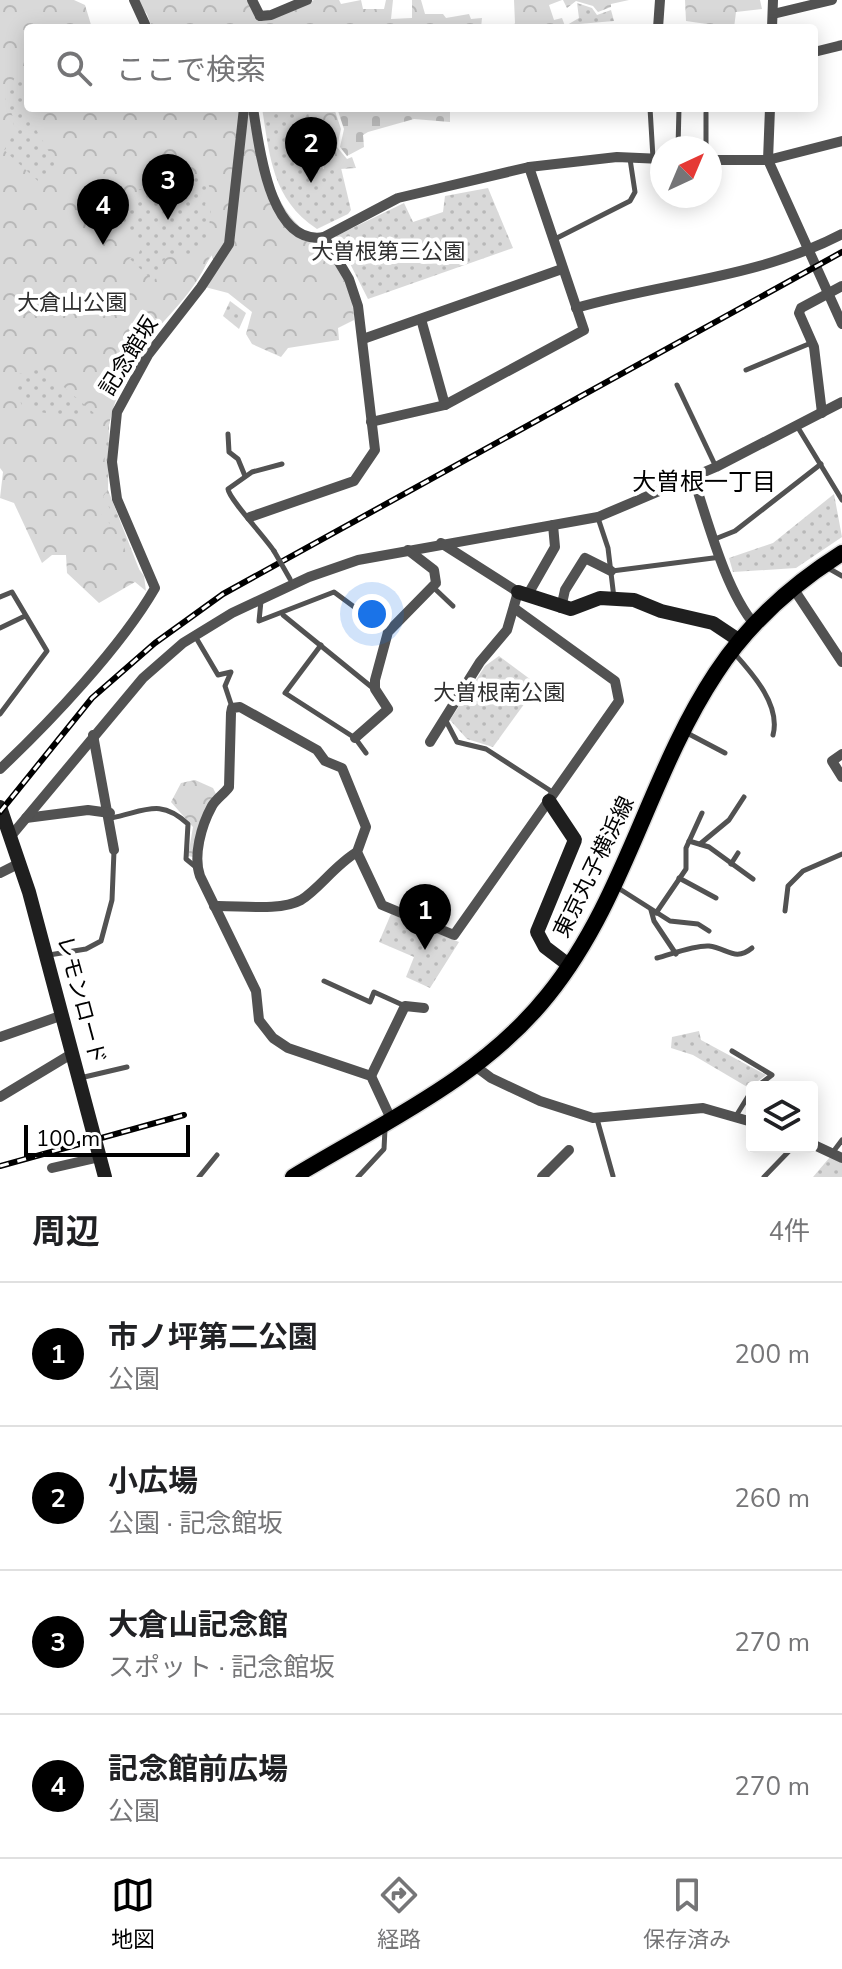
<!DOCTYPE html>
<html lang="ja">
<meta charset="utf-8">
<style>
:root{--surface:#fff;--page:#f6f6f6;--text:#202124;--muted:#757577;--line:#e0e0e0;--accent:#000}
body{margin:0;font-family:"Nunito Sans","Noto Sans JP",sans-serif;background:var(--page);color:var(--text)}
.controls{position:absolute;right:24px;bottom:24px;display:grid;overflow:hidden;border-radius:8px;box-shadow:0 4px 20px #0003}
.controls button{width:72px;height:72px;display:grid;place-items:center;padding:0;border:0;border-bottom:2px solid var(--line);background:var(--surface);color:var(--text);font:40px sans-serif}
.compass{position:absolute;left:650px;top:136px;width:72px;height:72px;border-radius:50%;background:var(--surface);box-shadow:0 4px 20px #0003;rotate:44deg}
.scale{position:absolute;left:24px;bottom:20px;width:166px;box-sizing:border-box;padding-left:8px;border:4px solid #000;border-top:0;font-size:22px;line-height:28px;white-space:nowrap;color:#000;-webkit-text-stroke:6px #fff;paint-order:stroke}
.you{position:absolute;left:372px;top:614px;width:28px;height:28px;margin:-20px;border:6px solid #fff;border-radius:50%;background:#1a73e8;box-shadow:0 0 0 12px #1a73e833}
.badge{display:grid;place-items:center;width:52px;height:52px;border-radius:50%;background:var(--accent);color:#fff;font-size:26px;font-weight:700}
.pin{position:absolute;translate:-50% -66px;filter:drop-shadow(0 2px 4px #0008)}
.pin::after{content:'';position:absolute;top:42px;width:28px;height:24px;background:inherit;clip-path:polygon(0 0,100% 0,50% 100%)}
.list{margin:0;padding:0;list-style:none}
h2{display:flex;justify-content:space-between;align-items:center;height:104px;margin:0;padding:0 32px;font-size:34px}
h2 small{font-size:26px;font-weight:400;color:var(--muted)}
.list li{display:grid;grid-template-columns:52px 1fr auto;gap:24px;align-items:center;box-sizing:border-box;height:144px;padding:0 32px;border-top:2px solid var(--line)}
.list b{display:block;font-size:30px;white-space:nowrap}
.list p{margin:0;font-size:26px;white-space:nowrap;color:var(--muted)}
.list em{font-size:26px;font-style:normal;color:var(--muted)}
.icon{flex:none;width:44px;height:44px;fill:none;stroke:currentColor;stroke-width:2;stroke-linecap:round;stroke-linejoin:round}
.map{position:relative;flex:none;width:842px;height:1177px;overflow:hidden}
.search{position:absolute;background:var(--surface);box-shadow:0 4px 20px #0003;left:24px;right:24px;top:24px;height:88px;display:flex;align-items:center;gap:20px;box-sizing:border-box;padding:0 28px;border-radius:8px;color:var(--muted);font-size:30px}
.sheet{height:680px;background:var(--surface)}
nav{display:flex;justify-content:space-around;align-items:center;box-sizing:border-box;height:112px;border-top:2px solid var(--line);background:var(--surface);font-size:22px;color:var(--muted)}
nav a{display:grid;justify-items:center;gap:4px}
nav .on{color:var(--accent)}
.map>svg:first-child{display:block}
.grass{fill:url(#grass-dots)}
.forest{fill:url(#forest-crowns);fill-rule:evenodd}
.cemetery{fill:url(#cemetery-stones)}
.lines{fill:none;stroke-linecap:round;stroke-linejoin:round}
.primary-casing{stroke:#dbdbdb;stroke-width:19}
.lane{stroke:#525252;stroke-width:5}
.street{stroke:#525252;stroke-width:10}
.secondary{stroke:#1f1f1f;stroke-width:14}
.primary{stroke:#000;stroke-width:16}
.rail-casing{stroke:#000;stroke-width:6}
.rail{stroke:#fff;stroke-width:3;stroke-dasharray:9;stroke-linecap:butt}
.lane-bridge{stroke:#525252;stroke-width:5}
.labels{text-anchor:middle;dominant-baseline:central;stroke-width:8;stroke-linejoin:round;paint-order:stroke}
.park-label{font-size:22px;fill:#303030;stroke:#fff}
.street-label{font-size:22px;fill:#000;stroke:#fff}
.neighbourhood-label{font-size:24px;fill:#000;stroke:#fff}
</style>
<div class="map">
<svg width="842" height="1177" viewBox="0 0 842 1177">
<defs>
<pattern id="grass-dots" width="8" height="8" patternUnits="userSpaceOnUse" patternTransform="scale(2)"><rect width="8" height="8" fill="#d9d9d9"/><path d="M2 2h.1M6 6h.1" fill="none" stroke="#b8b8b8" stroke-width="1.8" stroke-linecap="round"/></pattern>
<pattern id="forest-crowns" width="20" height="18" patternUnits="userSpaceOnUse" patternTransform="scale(2)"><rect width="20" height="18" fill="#d9d9d9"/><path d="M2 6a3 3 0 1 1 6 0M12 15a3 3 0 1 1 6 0" fill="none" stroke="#b8b8b8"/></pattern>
<pattern id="cemetery-stones" width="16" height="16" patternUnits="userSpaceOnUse" patternTransform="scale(2)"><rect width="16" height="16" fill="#d9d9d9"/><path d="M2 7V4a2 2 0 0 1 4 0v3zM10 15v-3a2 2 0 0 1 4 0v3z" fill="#b8b8b8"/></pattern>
</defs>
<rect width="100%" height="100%" fill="#fff"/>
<g class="grass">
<path d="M577,3l15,5 5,7 14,-5 3,11 -47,4 12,-7z"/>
<path d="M28,28v80h205l-9,128 -33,52 -36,41 -38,62 -8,34 -1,65 31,79 -39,27 -100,-189v-370z"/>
<path d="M262,108h49l12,61 18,-1 10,42 -3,4 -31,15c-45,-30 -47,-72 -55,-121z"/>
<path d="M488,188l25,60 -145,51 -32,-63 68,-33 9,19 30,-10 2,-16z"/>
<path d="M230,301l16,12 -7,16 -16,-13z"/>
<path d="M834,494l8,43 -46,31 -63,4 -4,-14 44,-15z"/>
<path d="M499,656l39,29 -45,62 -26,-8 -17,-19 35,-54z"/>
<path d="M391,914l68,28 -29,46 -24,-11 8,-20 -35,-15z"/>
<path d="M699,1031l2,9 65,35 -17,13 -56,-33 -22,-7 1,-11z"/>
<path d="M830,1157l12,6v14h-29z"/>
</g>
<g class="forest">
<path d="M0,0h74l11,5 7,23h-64v55l-13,-6 -10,21c11,22 13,32 -1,52l34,31 21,-12 -25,-43 -1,-18h223l-4,7c14,45 19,94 61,122l8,-3c15,26 33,56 33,86l-16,8 1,12 -51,8 -7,9 -29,-13 -6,-10 6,-22 -24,-19 -23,-6 9,-26 -7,-16 4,-36 -6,-4 5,-16 -3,-9 -49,-13 -10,22h-9l-9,15 -17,-2 -2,16 31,28 -4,9 -9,3 24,23 10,-9v-11l8,-7 23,3 10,-11 5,12c-17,39 -41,55 -65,88 -29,39 -46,98 -37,145l-4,6 10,17 -4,2 -4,-7h-8l14,16 7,1 7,24 19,26 2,15 -11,-9 -36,21 -32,-30 -1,-18h-14l-10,8 -28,-60 -14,-5 3,-26 -3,-4zM42,368l53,46 -1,1 -32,1 -38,-7 -9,-18 4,-17z"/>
<path d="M136,0h112l22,18 44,-18h25l2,4 20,-4 2,9h21l2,-9h7l-2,19 21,-1v-18h9l4,14h18l3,4 23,-4 2,5 11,-1 -1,10h-52l-3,-4 -8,4h-266l-5,-14z"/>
<path d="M514,0h48l-13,5 5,15 8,-2 3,8 -53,2 3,-5z"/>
<path d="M563,0h66l-18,4v3l-13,5 -5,-6 -17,-5 -9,7z"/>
<path d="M685,0h75l2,9 -26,3 -2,16 -48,-7z"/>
<path d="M307,108h27l7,21 -4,18 10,12 5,-2 4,11 -32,2c-3,-22 -13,-40 -17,-62z"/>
<path d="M195,780l18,8 4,8 -24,61 -5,-1 5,-29 -22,-25 10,-19z"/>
</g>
<path class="cemetery" d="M337,108h118l-5,2v12l-36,-3 -46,13 -5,3 1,12 -17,9 -7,-9 4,-18z"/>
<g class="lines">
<g class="primary-casing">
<path id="primary" d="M293,1177c89,-54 189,-99 255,-182 77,-95 101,-221 168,-322 32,-49 77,-89 126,-120"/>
</g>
<g class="lane">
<path d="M650,108l3,50"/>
<path d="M678,148l1,-40"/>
<path d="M706,148v-35"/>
<path d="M553,240l77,-39 5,-9 -5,-33"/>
<path d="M746,370l65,-27"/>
<path d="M677,385l39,82"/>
<path d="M797,426l45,74"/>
<path d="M228,434l1,18 9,7 7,17"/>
<path d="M598,518l10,30 6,50"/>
<path d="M715,539l20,-8 86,-67"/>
<path d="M274,551c-10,-15 -45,-52 -46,-62l24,-17 30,-8"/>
<path d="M828,568l14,8"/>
<path d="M612,571l109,-14"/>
<path d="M434,588l19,18"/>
<path d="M0,597l12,-5 35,59 -47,63"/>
<path d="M261,601l-2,20 75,-29 54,40"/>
<path d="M283,615l91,74"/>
<path d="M0,628l25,-12"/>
<path d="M195,636l23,39 13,-3 -6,14 7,21"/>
<path d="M321,645l-36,48 70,45 11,15"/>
<path d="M734,653c18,20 47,52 39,82"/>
<path d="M445,719l12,23 29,7 68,44"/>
<path d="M687,733l38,20"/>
<path d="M111,818c35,-7 49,-20 77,6l-2,35 11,9"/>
<path d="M689,841l20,6 44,32"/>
<path d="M700,844l29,-24 15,-23"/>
<path d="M731,864l7,-11"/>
<path d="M679,878l37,20"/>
<path d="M615,886l55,35 28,3 11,7"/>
<path d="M651,910l3,11 22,33"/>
<path d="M785,911l3,-25 15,-15 39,-17"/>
<path d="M656,913l30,-44v-21l16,-35"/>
<path d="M49,955l37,-6 15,-8 11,-41 2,-49"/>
<path d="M657,958c15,-4 37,-13 52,-12 18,2 26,16 43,2"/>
<path d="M324,981l46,21 4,-10 31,14"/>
<path d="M732,1051l40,24 -16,12"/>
<path d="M80,1078l47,-11"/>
<path d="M736,1116l16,-26"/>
<path d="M597,1119l16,57"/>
<path d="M833,1152l9,-12"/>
<path d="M199,1177l18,-22"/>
<path d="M358,1177l26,-28 1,-20"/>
<path d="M764,1177l29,-30"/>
</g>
<g class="street">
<path d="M134,0l11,24"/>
<path d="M252,0l8,16"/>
<path d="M773,14l59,-14"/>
<path d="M260,16l11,-1 36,-15"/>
<path d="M658,28l2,-28"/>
<path d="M772,28l1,-28"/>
<path d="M814,52l28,-7"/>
<path d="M253,108c6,36 16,139 71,129l74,-39 131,-31 88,-10 45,2"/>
<path d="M770,108l-2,52 74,164"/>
<path d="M710,160h58l74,-19"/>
<path d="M576,308c90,-26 182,-30 266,-74"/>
<path d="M421,319l24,86"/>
<path d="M363,339l199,-70"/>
<path d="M822,413l-8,-66 -15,-34 2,-5 41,-22"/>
<path d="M371,422l74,-17 139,-75 -55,-163"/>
<path d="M693,477c15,44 32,113 62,148"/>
<path d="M250,517l104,-36 21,-31 -17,-144 -9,-27 -25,-42"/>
<path d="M793,588l49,74"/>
<path d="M527,596l28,-49 -2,-22"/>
<path d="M561,608l4,-18 20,-32 26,13"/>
<path d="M93,735l21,115"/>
<path d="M355,738l33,-29 -13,-20v-9l13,-48 48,-49 -2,-13 -26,-20"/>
<path d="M430,742l50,-80 27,-32 11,-38 -77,-49"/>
<path d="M842,754l-10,7 10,16"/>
<path d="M0,769c50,-47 121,-122 155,-181l-38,-89 -5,-37 5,-50 31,-57 53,-68 28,-43 15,-136"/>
<path d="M26,818l62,-8 22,3"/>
<path d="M11,836l132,-158 40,-35 49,-30 77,-36 49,-17 240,-43 118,-50 126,-65"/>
<path d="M0,873l20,-10"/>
<path d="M214,906c24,-1 65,6 87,-6 18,-11 34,-35 56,-48"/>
<path d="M0,1037l63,-22"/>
<path d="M475,1066l16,12 49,23 53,17 110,-10 49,14"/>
<path d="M371,1076l34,-70 19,2"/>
<path d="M0,1097l73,-44"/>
<path d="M391,1119l-20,-43 -83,-28 -15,-10 -14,-18 -3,-29 -56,-115c-7,-20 1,-50 12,-70 4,-7 12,-12 17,-19l2,-74 1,-5 8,-1 77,43 8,11 17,7 24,59 -9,25 25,53 72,30 165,-234 -4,-20 -101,-73"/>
<path d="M812,1144l30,14"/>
<path d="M52,1168l48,-11"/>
<path d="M542,1177l27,-27"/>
</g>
<g class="secondary">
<path d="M518,592l53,17 29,-11 34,2 27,11 52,12 27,18"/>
<path d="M549,801l26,39 -38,92 8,15 25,19"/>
<path d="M0,807l29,85 76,285"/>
</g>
<use href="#primary" class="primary"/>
<g class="rail-casing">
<g id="rail">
<path d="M0,812l92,-114 63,-55 68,-49 619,-342"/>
<path d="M0,1166l184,-51"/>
</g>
</g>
<use href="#rail" class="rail"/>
<path class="lane-bridge" d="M274,551l16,28"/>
</g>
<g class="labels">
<g class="park-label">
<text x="388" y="252">大曽根第三公園</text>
<text x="72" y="303">大倉山公園</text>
<text x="499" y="693">大曽根南公園</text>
</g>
<g class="street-label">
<text transform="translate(129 356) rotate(-58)">記念館坂</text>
<text transform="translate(594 867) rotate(-64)">東京丸子横浜線</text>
<text transform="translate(81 1000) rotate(75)">レモンロード</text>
</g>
<g class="neighbourhood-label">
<text x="704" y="482">大曽根一丁目</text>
</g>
</g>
</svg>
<div class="controls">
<button><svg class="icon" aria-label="layers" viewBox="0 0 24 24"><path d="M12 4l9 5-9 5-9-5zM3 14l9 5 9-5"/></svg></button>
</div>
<svg class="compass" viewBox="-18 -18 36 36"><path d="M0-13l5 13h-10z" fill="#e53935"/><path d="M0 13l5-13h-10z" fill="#757577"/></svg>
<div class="scale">100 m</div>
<div class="you"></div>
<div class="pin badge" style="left:425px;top:950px">1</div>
<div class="pin badge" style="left:311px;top:183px">2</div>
<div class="pin badge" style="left:168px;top:220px">3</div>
<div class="pin badge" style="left:103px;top:245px">4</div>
<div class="search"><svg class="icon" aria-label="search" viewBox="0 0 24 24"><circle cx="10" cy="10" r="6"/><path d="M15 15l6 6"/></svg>ここで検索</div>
</div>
<section class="sheet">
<h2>周辺<small>4件</small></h2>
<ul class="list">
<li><span class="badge">1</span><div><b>市ノ坪第二公園</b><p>公園</p></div><em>200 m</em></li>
<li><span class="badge">2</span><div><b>小広場</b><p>公園 · 記念館坂</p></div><em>260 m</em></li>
<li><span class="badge">3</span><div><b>大倉山記念館</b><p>スポット · 記念館坂</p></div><em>270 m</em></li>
<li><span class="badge">4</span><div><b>記念館前広場</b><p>公園</p></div><em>270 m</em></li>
</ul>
</section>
<nav>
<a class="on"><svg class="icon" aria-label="map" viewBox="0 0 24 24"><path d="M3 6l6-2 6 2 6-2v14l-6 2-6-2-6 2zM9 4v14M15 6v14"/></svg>地図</a>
<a><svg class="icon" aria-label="directions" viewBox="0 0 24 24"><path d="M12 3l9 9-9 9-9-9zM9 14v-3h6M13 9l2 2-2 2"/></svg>経路</a>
<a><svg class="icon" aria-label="saved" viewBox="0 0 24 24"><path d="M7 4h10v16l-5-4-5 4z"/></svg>保存済み</a>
</nav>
